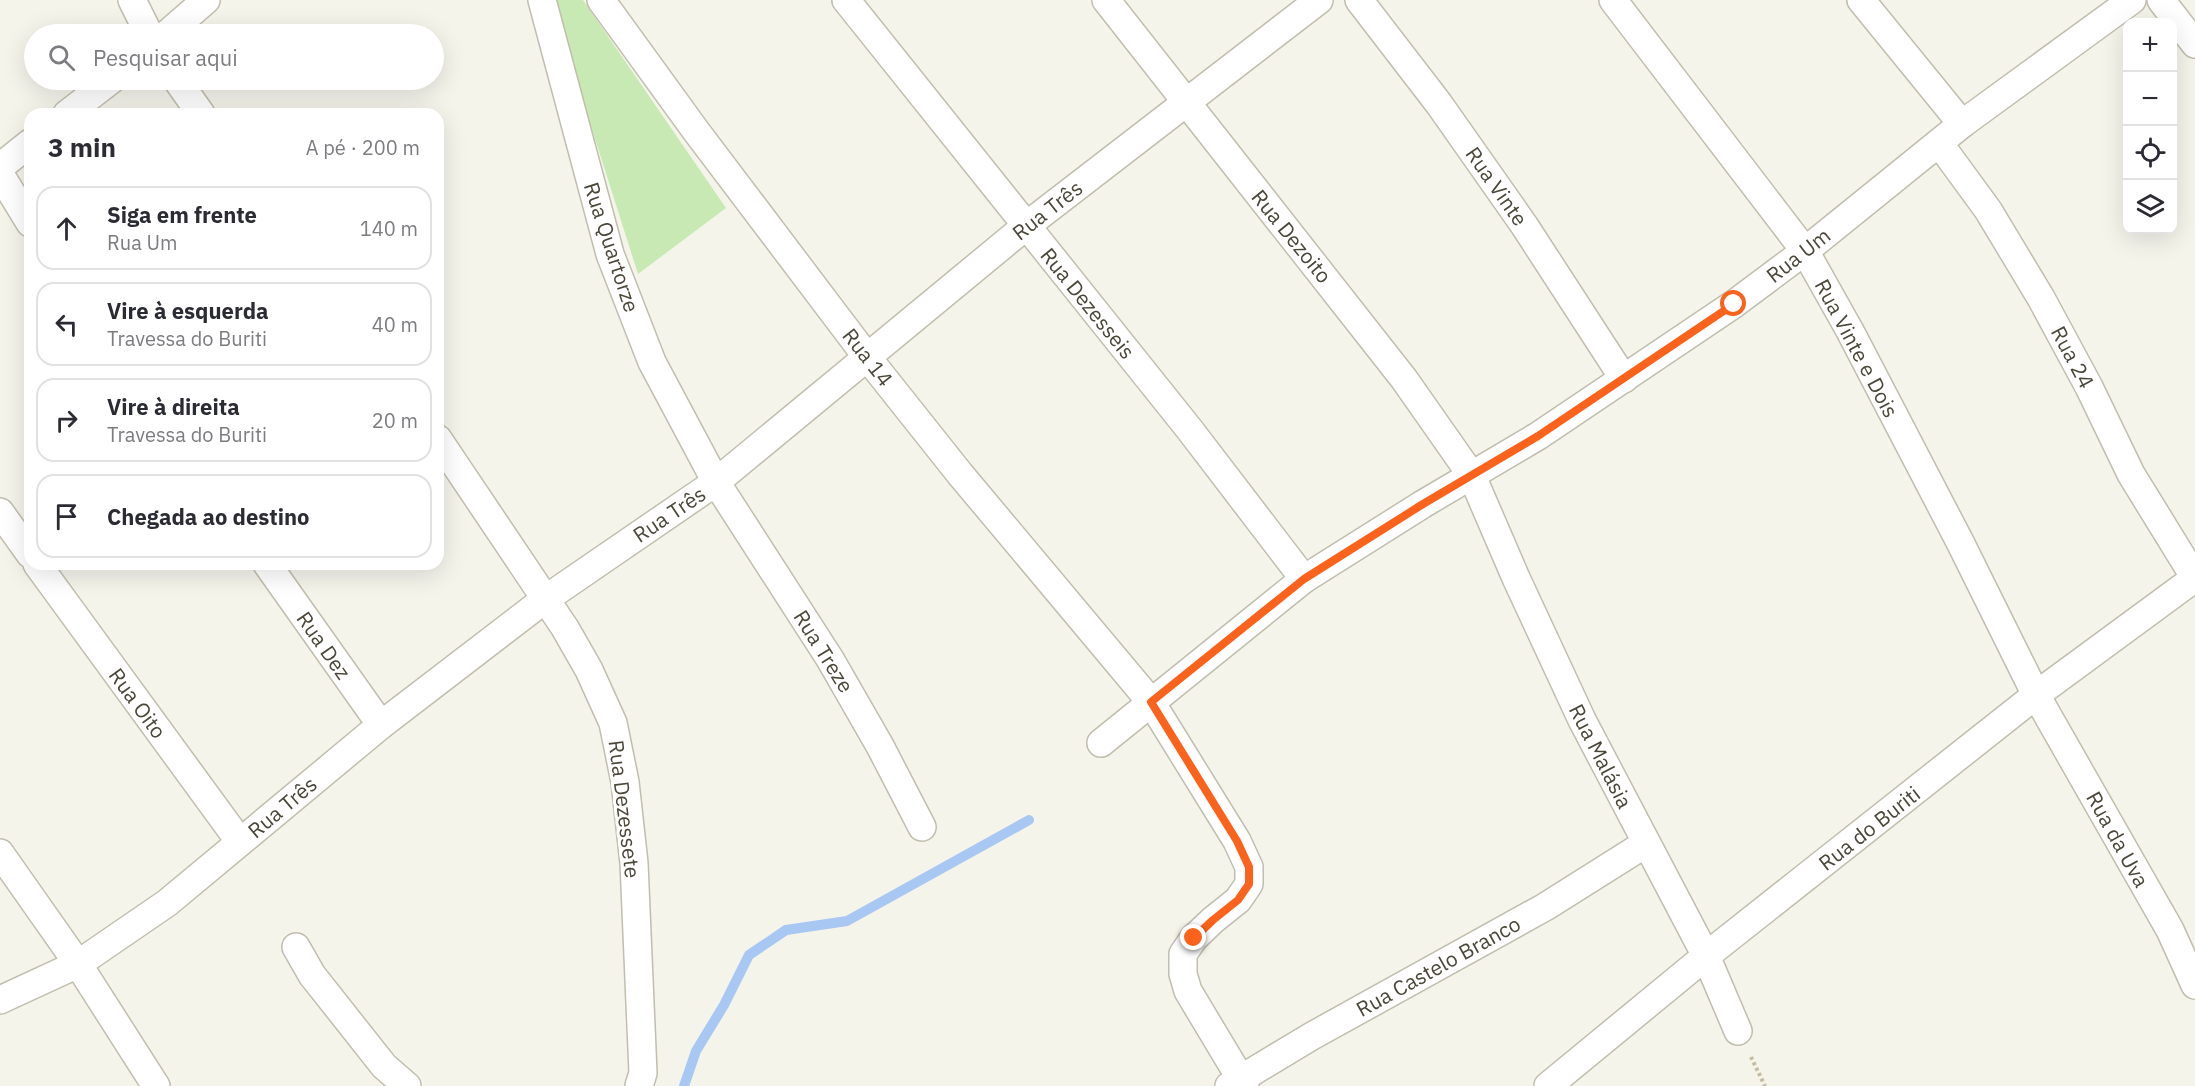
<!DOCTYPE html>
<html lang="pt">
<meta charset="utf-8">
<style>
:root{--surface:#fff;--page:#f7f7f7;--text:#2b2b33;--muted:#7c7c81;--line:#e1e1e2}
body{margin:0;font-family:"IBM Plex Sans",sans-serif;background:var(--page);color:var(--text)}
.controls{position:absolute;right:18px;top:18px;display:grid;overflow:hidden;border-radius:12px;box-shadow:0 6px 24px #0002}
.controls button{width:54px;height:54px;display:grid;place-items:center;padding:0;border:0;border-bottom:2px solid var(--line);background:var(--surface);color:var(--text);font:30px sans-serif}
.stop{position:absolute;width:18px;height:18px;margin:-14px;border:4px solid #fb621c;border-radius:50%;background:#fff}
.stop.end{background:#fb621c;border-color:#fff;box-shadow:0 2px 6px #0008}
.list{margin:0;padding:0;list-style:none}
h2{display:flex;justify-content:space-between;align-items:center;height:78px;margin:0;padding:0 24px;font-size:26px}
h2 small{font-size:20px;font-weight:400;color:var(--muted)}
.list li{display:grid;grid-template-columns:39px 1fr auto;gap:18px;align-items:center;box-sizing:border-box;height:84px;margin:0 12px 12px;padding:0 12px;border:2px solid var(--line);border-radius:18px}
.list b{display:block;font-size:22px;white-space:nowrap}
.list p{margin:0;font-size:20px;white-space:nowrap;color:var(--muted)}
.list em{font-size:20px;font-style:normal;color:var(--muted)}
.icon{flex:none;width:33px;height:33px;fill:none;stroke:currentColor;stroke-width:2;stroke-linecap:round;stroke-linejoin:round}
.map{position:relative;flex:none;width:2195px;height:1086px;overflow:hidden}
.search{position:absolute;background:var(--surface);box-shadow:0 6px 24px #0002;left:24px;top:24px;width:420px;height:66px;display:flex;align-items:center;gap:15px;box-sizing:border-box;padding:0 21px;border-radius:33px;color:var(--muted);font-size:22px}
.panel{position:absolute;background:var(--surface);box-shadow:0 6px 24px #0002;left:24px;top:108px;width:420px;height:462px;border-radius:18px}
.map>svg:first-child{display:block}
.green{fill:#c8e9b4}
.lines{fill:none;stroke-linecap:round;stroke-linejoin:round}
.stream{stroke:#a8c7f2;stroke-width:10}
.street-casing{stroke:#c1bead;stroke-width:30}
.path{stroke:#c3bc9e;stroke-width:4;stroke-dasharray:3 3;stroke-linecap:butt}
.street{stroke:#fff;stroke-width:27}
.route{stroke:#fb621c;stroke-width:8}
.labels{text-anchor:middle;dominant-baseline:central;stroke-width:6;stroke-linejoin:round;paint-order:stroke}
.street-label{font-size:21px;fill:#4a4638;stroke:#fff}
</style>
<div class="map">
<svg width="2195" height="1086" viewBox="0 0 2195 1086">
<rect width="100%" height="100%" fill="#f5f4eb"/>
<path class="green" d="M551,0h32l143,208 -88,66z"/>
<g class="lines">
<path class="stream" d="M684,1086l12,-35 28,-46 25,-50 37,-25 61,-9 182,-101"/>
<g class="street-casing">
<g id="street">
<path d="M132,0l17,34"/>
<path d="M542,0l68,254 42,108 64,120 114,177 50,87 42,81"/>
<path d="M601,0l95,131 171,226 93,117 191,228 86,139 12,26v17l-11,16 -25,20 -19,18 -11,16v20l5,17 57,95"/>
<path d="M846,0l344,430 114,149"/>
<path d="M1106,0l298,379 68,97 44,102 66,142 124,236 32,75"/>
<path d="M1359,0l80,104 85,121 100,154"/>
<path d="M1613,0l192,251 45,80 110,211 76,153 134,235 25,55"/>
<path d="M1861,0l101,124"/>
<path d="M2161,0l34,44"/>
<path d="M167,34l39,-34"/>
<path d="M177,80l24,34"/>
<path d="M67,114l44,-34"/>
<path d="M1939,143l49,67 53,88 48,89 42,87 64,104"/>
<path d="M0,167l30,-24"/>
<path d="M0,174l30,49"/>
<path d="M438,439l127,189 24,42 24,53 12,59 9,81 9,210 -4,13"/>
<path d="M0,512l30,42"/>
<path d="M37,564l203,278"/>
<path d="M267,564l114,161"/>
<path d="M1101,743l203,-164 119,-75 115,-68 196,-132 71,-53 157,-127 170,-124"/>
<path d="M0,853l78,111 78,122"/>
<path d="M296,947l16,28 72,91 23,20"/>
<path d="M0,1000l78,-36 89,-61 214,-178 163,-125 172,-118 310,-256 293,-226"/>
<path d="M1229,1086l83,-50 233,-129 100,-63"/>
<path d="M1548,1086l158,-130 330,-261 159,-117"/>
</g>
</g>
<path class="path" d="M1751,1057l14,29"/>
<use href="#street" class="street"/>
</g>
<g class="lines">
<path class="route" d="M1194,938l19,-18 25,-20 11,-16v-17l-12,-26 -86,-139 153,-123 119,-75 115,-68 196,-132"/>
</g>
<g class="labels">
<g class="street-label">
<text transform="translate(1497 186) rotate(55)">Rua Vinte</text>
<text transform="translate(1047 210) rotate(-38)">Rua Três</text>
<text transform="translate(1292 236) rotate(51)">Rua Dezoito</text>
<text transform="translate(612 247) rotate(72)">Rua Quartorze</text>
<text transform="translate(1798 255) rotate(-38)">Rua Um</text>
<text transform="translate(1088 303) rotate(51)">Rua Dezesseis</text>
<text transform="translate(1857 348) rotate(62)">Rua Vinte e Dois</text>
<text transform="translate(868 357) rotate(52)">Rua 14</text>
<text transform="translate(2073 357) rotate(62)">Rua 24</text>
<text transform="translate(669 514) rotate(-34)">Rua Três</text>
<text transform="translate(324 645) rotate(55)">Rua Dez</text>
<text transform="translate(824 651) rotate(58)">Rua Treze</text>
<text transform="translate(138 703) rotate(54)">Rua Oito</text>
<text transform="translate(1601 756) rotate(63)">Rua Malásia</text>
<text transform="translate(282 807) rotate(-40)">Rua Três</text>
<text transform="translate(625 809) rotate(83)">Rua Dezessete</text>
<text transform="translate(1869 828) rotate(-38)">Rua do Buriti</text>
<text transform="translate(2118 839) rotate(61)">Rua da Uva</text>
<text transform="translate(1438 966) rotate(-29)">Rua Castelo Branco</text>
</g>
</g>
</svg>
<div class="controls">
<button>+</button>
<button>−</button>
<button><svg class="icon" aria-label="locate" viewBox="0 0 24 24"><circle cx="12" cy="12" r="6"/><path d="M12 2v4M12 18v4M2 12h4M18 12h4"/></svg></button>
<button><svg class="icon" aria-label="layers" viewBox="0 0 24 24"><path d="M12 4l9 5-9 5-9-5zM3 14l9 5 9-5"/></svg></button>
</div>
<div class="stop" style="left:1734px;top:304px"></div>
<div class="stop end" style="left:1194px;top:938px"></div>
<div class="search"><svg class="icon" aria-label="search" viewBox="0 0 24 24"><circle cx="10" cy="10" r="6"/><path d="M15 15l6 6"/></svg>Pesquisar aqui</div>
<section class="panel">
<h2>3 min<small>A pé · 200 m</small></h2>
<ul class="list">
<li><svg class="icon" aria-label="ahead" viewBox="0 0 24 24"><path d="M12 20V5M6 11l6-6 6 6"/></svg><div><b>Siga em frente</b><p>Rua Um</p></div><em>140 m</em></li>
<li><svg class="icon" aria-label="left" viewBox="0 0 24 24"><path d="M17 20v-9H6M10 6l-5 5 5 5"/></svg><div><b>Vire à esquerda</b><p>Travessa do Buriti</p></div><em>40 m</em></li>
<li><svg class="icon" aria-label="right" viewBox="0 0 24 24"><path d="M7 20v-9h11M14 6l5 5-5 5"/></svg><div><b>Vire à direita</b><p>Travessa do Buriti</p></div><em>20 m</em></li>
<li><svg class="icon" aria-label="arrive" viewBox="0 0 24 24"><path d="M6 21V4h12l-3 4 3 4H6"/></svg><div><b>Chegada ao destino</b></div></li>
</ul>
</section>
</div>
